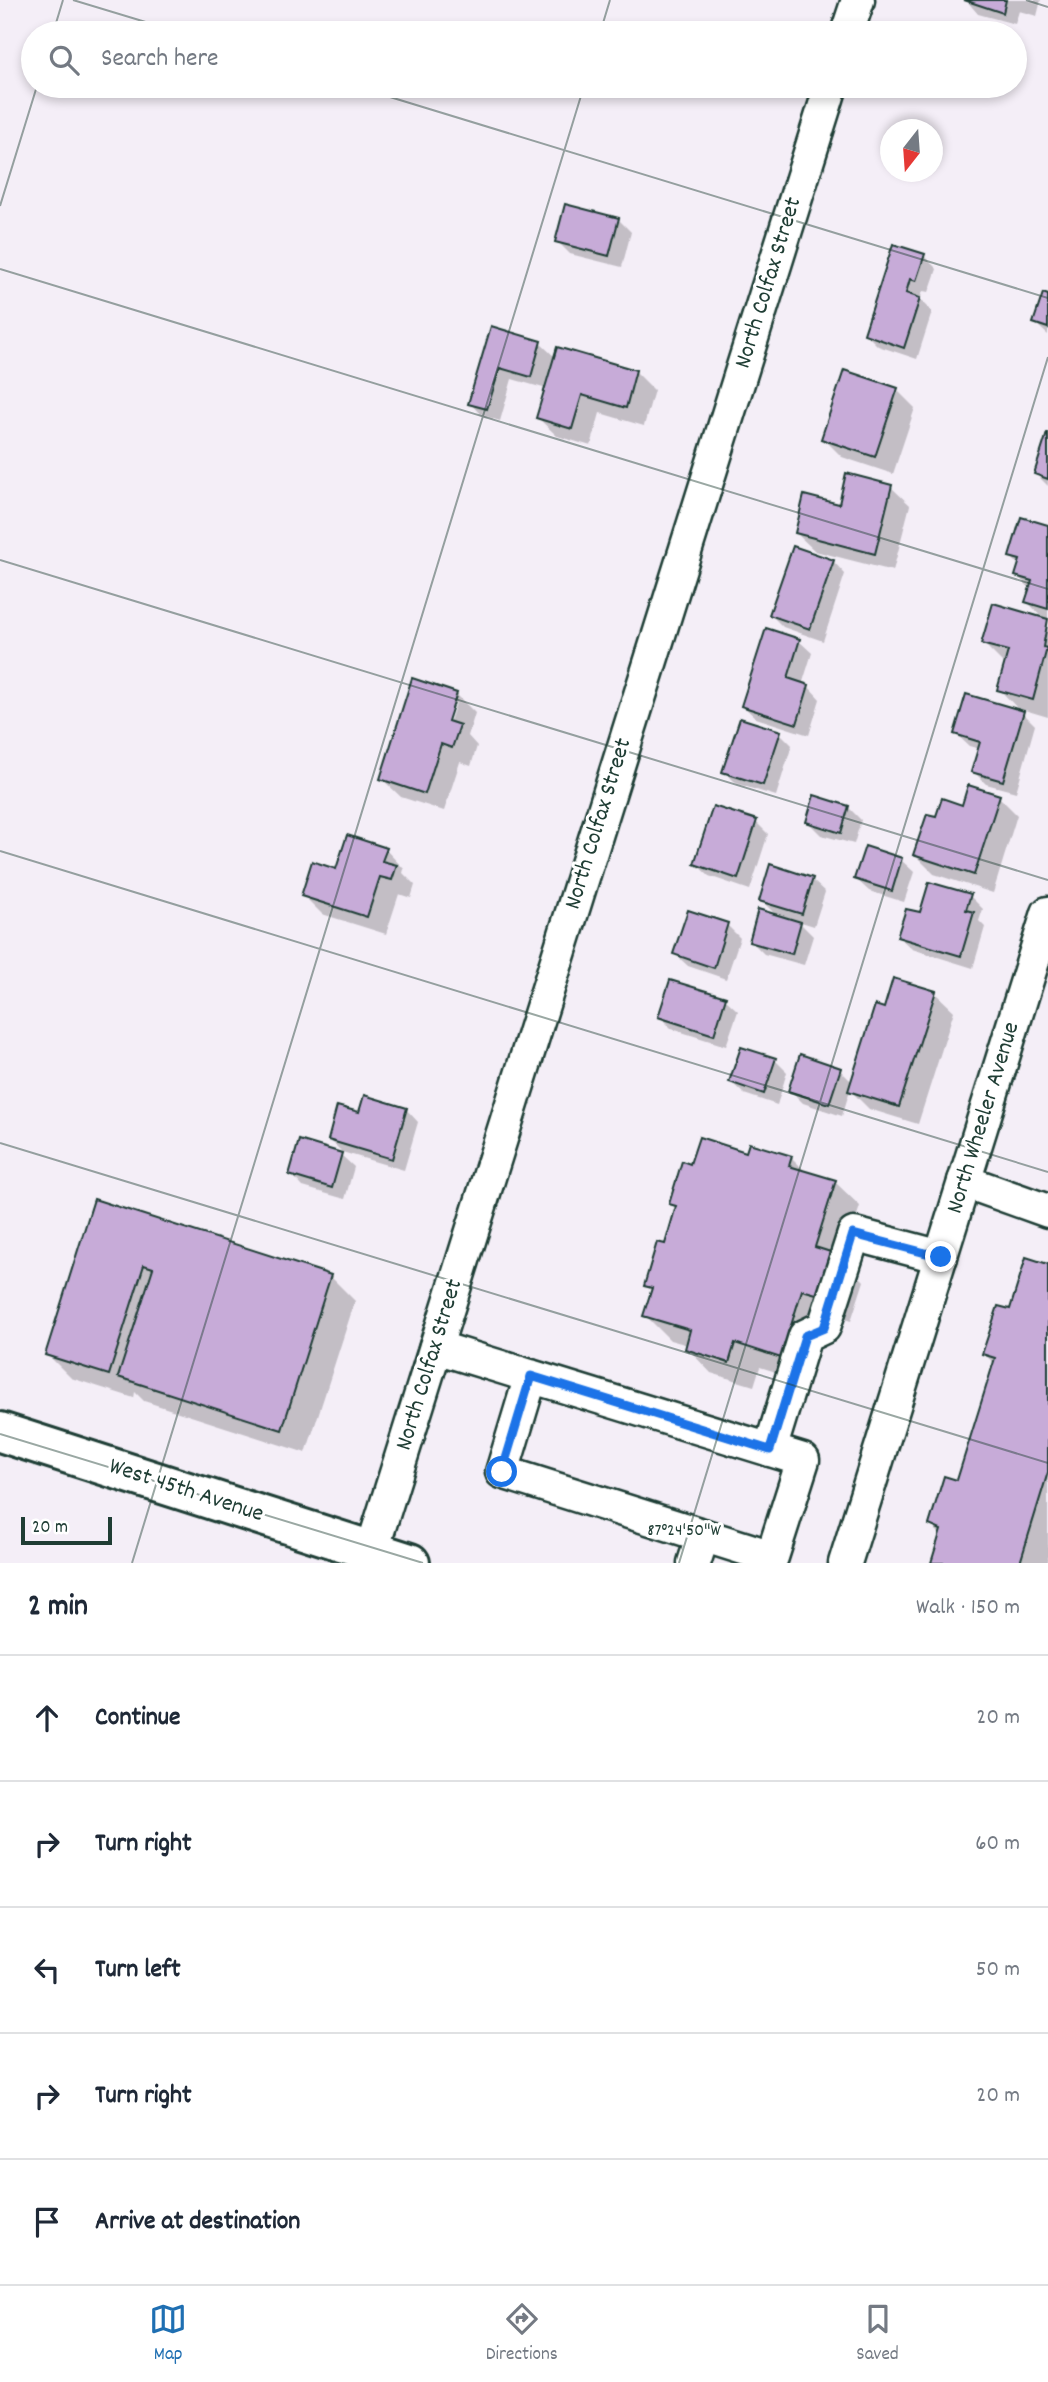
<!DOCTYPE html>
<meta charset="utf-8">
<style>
:root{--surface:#fff;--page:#f2f2f3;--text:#1f2937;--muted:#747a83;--line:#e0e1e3;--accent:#1f6fb2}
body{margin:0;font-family:Dekko,sans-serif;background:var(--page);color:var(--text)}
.compass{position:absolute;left:880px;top:119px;width:63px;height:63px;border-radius:50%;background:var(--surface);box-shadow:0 4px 10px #0003;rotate:197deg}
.scale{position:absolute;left:21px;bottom:18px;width:91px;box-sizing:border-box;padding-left:7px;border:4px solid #1f3d34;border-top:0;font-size:19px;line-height:24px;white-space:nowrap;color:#1f3d34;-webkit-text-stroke:5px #fff;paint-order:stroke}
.stop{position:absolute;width:21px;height:21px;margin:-16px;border:5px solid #1a73e8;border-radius:50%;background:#fff}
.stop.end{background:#1a73e8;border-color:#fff;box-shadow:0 2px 7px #0008}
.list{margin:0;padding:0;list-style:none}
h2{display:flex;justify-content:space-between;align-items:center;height:91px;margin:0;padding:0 28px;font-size:30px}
h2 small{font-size:23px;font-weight:400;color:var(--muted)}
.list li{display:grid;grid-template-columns:46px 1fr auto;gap:21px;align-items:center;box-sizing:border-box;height:126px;padding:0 28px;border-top:2px solid var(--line)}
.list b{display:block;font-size:26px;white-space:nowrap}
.list em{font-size:23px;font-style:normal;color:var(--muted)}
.icon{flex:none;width:38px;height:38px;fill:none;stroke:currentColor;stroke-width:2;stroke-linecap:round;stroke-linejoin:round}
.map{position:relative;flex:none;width:1048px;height:1563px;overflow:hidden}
.search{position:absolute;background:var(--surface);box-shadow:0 4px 10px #0003;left:21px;right:21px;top:21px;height:77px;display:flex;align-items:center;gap:18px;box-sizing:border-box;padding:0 24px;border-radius:38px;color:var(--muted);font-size:26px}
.sheet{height:721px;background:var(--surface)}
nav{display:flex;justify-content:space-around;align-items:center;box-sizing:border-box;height:98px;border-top:2px solid var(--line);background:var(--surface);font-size:19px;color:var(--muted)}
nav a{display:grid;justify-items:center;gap:4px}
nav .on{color:var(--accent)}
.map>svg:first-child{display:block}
.shadow{fill:#0003;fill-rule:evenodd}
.building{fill:#c7abd8;stroke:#1f3d34;stroke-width:2}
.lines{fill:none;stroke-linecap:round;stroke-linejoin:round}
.minor-casing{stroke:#1f3d34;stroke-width:37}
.major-casing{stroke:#1f3d34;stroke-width:44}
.minor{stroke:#fff;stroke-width:32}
.major{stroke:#fff;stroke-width:38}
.route{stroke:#1a73e8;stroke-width:9}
.ticks{fill:none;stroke:#1f3d34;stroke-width:2;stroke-opacity:0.45}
.labels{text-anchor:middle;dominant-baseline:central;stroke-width:6;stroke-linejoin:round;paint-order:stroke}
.street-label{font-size:24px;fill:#1f3d34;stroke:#fff}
.ticks-label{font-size:18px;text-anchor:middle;fill:#1f3d34;stroke:#fff;stroke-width:6;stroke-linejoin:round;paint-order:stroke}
</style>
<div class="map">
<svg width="1048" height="1563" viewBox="0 0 1048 1563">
<rect width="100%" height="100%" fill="#f4eef7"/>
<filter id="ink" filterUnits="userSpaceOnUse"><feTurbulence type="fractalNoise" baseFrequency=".0143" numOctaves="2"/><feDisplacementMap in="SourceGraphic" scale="14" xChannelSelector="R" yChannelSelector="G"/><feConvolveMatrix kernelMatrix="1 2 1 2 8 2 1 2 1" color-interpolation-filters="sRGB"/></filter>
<g filter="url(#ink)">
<g class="shadow">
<path d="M966,0h75l-4,16 -18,-5 -4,13 -37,-10z"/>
<path d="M566,206l53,14 12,12 -9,35 -52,-13 -13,-13z"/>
<path d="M924,256l13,13 -8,23 -6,-1 -3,9 12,12 -15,47 -39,-13 -12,-12z"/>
<path d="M1048,297v38l-13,-12z"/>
<path d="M492,328l48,15 16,15 80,14 18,18 -10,36 -44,-13 -9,33 -34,-10 -19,-18 9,-29 -35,-10 -12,42 -18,-5 -12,-13z"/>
<path d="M897,390l18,18 -22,66 -51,-17 -19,-19z"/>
<path d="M1048,436v50l-12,-12z"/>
<path d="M891,487l19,18 -17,66 -78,-20 -19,-18 44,-27z"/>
<path d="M1048,526v191l-30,-9 17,17 -19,67 -30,-8 -13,-13 7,-22 -11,-3 -13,-12 66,-21 -23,-24 7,-26 -4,-1 -19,-19 63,-23 -19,-18 4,-13 -14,-13 3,-10 -9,-9z"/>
<path d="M833,561l12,13 -22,67 -40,-14 -12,-12z"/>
<path d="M799,641l13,12 -10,32 6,1 12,13 -11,36 -53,-17 -13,-12z"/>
<path d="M456,694l19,19 -7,23 9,10 -6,20 -11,-4 -16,49 -43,-14 -19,-18zM452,703h4l-9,27 -3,-1z"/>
<path d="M780,733l12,12 -16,51 -39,-12 -13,-13z"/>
<path d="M999,797l18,18 -24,78 -59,-19 -19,-19 22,-36 26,-12z"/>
<path d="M848,807l13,13 -7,24 -33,-9 -13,-13z"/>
<path d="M756,822l12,12 -18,56 -41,-14 -13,-12z"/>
<path d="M386,850l18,19 -1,4 12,12 -4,13 -12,-4 -13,40 -64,-20 -19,-19 34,-24z"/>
<path d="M901,860l13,12 -10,30 -35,-11 -13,-12z"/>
<path d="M812,880l13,12 -11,34 -16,-5 15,15 -9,29 -40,-11 -13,-13 26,-25 -16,-16z"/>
<path d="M970,896l13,13 -4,12 6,6 -12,41 -61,-19 -13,-12 22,-23z"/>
<path d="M689,912l38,13 13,13 -14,41 -38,-13 -13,-12z"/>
<path d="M935,993l19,18 -36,113 -49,-15 -19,-19 -8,26 -39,-13 -13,-13 50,-20 12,12 33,-72z"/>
<path d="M725,999l13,12 -12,35 -54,-17 -12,-12z"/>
<path d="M775,1060l12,12 -10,33 -33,-11 -13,-12z"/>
<path d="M406,1109l12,13 -14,48 -62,-18 -12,-12 30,-25z"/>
<path d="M747,1154l44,3 16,16 28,9 25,24 -17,54 21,21 -13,40 -25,-8 -21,68 -45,-14 -6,19 -43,-13 -24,-25 1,-3 -18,-5 -25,-25 8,-23 -7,-7 20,-39 11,-37 -6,-6 20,-37z"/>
<path d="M341,1155l13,12 -9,32 -42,-12 -12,-13z"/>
<path d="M95,1201l236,76 24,24 -49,152 -162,-52 -9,-9 -1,6 -63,-20 -24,-24z"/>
<path d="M1048,1266v297h-115l8,-28 -10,-10 27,-43 37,-118 -11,-10 27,-42z"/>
</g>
<g class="building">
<path d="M964,0h42l-3,13z"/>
<path d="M565,204l54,14 -10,38 -54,-14z"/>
<path d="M893,244l32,10 -9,27 -6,-2 -4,14 14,5 -16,50 -40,-14z"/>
<path d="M1043,293l5,2v33l-15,-5z"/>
<path d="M491,326l50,15 -10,36 -31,-9 -13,41 -19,-5z"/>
<path d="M557,347l79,23 -10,38 -44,-13 -10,34 -36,-11z"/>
<path d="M844,370l54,18 -23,69 -54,-18z"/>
<path d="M1047,433h1v46l-14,-5z"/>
<path d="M846,473l46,12 -17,69 -80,-21 9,-38 35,9z"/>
<path d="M1021,517l27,8v84l-23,-7 7,-21 -17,-5 5,-16 -11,-3z"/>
<path d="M793,546l41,14 -24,69 -41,-14z"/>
<path d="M993,603l55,16 -5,28 4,1 -14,52 -36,-10 11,-39 -27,-7z"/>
<path d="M766,628l34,11 -12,39 21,7 -12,39 -56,-18z"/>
<path d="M412,678l45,15 -9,28 12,4 -8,23 -11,-4 -16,50 -45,-15z"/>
<path d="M966,694l58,17 -21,70 -32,-9 9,-30 -26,-8z"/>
<path d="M740,718l41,13 -18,54 -41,-13z"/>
<path d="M968,785l32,10 -26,80 -61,-20 14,-41 9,2 6,-18 20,7z"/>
<path d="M814,795l35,11 -8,27 -35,-11z"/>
<path d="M713,806l44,14 -19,59 -44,-15z"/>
<path d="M347,835l40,13 -5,13 15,4 -5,15 -12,-3 -13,40 -66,-21 11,-35 24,8z"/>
<path d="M865,846l37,12 -10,33 -38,-12z"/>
<path d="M770,864l43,14 -11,36 -43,-13z"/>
<path d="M929,882l42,12 -5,16 8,2 -13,44 -64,-19 9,-28 14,3z"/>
<path d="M758,909l43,13 -9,32 -43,-12z"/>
<path d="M688,910l40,13 -14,45 -41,-14z"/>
<path d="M893,978l43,13 -37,116 -51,-16 27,-86 9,3z"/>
<path d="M670,980l56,17 -12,38 -56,-18z"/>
<path d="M741,1047l35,11 -12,36 -35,-12z"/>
<path d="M800,1054l41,14 -12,36 -41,-13z"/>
<path d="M364,1095l43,13 -15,51 -64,-19 9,-34 22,6z"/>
<path d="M699,1137l47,15 3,-9 43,13 -3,10 47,14 -21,67 25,8 -13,42 -25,-7 -21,68 -46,-15 -6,20 -44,-14 5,-19 -47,-14 9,-28 -8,-2 13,-44 8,2 11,-38 -7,-2 13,-43 8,3z"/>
<path d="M299,1140l43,13 -10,35 -43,-13z"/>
<path d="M94,1199l237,76 -49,155 -164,-53 35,-109 -9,-3 -35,110 -64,-20z"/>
<path d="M1026,1257l22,7v208l-28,91h-89l10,-33 -12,-5 15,-49 13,4 38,-122 -13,-4 16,-48 12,3z"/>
</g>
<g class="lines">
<g class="minor-casing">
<g id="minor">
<path d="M847,33l11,-33"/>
<path d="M964,1181l84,30"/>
<path d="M436,1347l367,113 -31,97 -270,-85 29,-96"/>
<path d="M770,1450l35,-114 19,-9 30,-93 87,23"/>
<path d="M368,1563l463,-1477"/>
<path d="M694,1563l9,-28"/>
<path d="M845,1563l203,-650"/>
</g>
</g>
<g class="major-casing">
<path id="major" d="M0,1432l410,131"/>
</g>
<use href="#minor" class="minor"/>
<use href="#major" class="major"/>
</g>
</g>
<g class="lines" filter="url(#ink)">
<path class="route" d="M502,1472l29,-96 239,74 35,-114 19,-8 29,-94 88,23"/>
</g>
<path class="ticks" d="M73,0l109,33M1026,0l22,7M53,33l10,-33M600,33l10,-33M354,86l694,212M0,206l37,-120M0,269l1048,320M0,560l1048,320M0,851l1048,321M0,1143l1048,320M0,1434l423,129M132,1563l452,-1477M679,1563l369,-1206"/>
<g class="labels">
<g class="street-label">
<text transform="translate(769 283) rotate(-73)">North Colfax Street</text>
<text transform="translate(599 824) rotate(-73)">North Colfax Street</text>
<text transform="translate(984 1118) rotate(-73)">North Wheeler Avenue</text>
<text transform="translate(430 1365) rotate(-73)">North Colfax Street</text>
<text transform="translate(186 1491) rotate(18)">West 45th Avenue</text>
</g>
</g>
<g class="ticks-label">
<text x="684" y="1535">87°24'50"W</text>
</g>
</svg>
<svg class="compass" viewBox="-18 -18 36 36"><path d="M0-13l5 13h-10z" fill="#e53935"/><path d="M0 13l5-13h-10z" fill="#747a83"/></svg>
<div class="scale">20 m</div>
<div class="stop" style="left:502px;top:1472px"></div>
<div class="stop end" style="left:941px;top:1257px"></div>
<div class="search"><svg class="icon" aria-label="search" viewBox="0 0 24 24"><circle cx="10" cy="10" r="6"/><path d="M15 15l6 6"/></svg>Search here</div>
</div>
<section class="sheet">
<h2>2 min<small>Walk · 150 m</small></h2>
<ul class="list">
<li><svg class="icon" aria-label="ahead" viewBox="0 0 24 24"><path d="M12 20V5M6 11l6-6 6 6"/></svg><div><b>Continue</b></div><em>20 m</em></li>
<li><svg class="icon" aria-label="right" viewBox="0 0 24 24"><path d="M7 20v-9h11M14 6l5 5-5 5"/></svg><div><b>Turn right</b></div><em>60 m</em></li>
<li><svg class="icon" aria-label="left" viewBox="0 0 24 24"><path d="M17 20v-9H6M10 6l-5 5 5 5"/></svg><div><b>Turn left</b></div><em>50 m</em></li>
<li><svg class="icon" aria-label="right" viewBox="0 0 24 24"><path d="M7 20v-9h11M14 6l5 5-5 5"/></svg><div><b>Turn right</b></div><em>20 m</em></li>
<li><svg class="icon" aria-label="arrive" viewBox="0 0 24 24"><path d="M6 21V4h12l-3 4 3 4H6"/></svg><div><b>Arrive at destination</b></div></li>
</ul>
</section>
<nav>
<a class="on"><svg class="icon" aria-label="map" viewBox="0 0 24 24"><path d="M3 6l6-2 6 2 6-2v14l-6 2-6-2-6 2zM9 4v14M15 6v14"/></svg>Map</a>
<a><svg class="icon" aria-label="directions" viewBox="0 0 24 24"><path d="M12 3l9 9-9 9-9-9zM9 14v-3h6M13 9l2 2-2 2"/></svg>Directions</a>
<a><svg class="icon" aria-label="saved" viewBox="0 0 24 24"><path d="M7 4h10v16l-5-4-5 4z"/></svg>Saved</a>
</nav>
